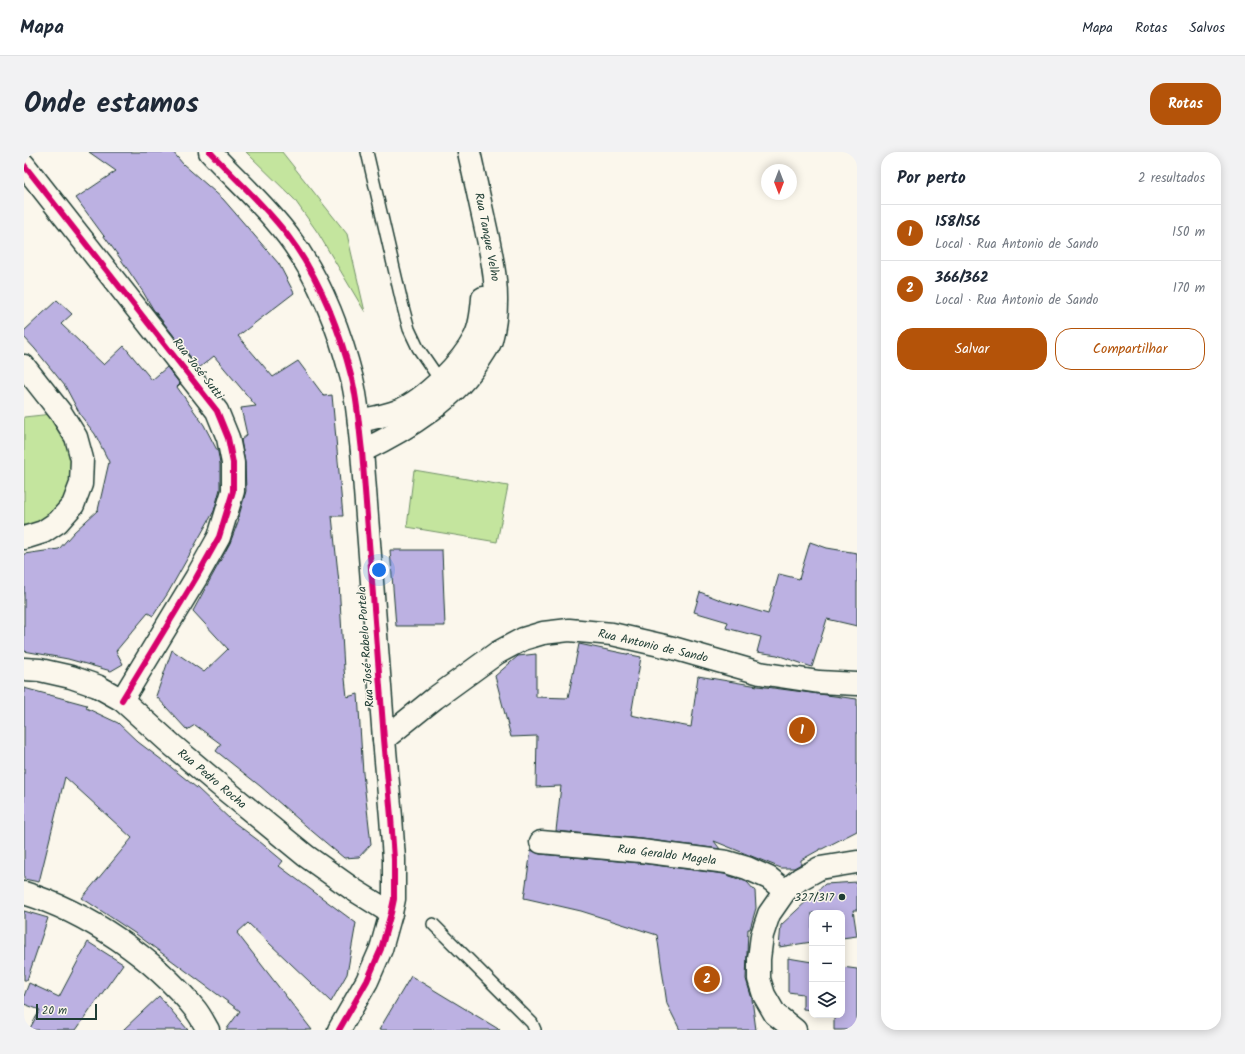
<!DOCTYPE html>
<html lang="pt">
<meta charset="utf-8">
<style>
:root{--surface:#fff;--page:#f2f2f3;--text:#1f2937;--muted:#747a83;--line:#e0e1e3;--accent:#b45309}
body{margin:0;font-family:Kalam,sans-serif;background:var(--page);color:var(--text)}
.controls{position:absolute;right:12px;bottom:12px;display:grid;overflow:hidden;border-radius:8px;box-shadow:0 2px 10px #0003}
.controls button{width:36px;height:36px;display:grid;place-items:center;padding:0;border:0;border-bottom:1px solid var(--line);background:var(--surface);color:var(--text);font:20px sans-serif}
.compass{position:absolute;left:737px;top:12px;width:36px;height:36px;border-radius:50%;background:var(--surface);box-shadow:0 2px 10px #0003;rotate:180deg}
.scale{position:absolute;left:12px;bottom:10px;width:61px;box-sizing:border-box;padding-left:4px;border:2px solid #1f3d34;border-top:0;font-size:11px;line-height:14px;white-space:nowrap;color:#1f3d34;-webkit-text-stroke:3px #fbf7ec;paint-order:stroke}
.you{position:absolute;left:355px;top:418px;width:14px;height:14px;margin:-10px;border:3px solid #fff;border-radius:50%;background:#1a73e8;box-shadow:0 0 0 6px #1a73e833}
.badge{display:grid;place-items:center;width:26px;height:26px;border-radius:50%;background:var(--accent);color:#fff;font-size:13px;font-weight:700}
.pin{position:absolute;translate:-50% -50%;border:2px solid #fff;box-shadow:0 1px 4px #0006}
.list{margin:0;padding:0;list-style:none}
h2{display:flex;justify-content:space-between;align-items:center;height:52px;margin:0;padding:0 16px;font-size:17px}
h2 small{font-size:13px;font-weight:400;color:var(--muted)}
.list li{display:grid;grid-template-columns:26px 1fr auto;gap:12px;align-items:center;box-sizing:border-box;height:56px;padding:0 16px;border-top:1px solid var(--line)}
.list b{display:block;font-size:15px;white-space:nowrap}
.list p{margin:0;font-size:13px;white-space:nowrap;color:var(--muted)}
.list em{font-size:13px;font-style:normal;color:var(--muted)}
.actions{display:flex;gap:8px;padding:12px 16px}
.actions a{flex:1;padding:9px 0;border:1px solid var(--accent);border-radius:16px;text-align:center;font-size:14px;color:var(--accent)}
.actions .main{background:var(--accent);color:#fff}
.icon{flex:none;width:22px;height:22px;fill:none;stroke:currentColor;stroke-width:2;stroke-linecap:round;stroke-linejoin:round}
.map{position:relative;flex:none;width:833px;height:878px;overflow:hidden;border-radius:16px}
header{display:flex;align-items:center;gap:24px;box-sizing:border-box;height:56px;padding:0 20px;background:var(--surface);border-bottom:1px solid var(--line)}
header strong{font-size:19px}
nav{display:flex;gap:22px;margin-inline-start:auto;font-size:14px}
.intro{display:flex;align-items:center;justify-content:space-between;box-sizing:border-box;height:96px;padding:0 24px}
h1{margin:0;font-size:28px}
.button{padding:10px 18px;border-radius:16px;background:var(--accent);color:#fff;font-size:14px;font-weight:700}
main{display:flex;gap:24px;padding:0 24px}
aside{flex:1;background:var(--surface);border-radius:16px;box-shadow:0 2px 10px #0003}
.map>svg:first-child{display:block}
.green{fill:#c4e59e;stroke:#729169}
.building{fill:#bcb1e2;stroke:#1f3d34}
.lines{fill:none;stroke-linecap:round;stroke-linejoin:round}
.service-casing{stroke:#1f3d34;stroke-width:14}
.minor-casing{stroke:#1f3d34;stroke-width:25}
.tertiary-casing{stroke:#1f3d34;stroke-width:25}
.service{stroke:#fbf7ec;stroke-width:11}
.minor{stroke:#fbf7ec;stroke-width:22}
.tertiary{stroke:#fbf7ec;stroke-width:22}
.cycleway-casing{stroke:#fbf7ec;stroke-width:8}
.cycleway{stroke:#d6006c;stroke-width:6}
.poi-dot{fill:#1f3d34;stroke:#fbf7ec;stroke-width:1.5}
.labels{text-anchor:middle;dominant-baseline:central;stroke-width:3;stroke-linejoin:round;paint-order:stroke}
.street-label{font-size:12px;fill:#1f3d34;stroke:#fbf7ec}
.poi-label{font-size:12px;fill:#1f3d34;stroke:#fbf7ec;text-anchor:end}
</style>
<header>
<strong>Mapa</strong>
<nav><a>Mapa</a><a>Rotas</a><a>Salvos</a></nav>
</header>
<div class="intro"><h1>Onde estamos</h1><a class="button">Rotas</a></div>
<main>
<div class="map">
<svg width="833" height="878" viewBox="0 0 833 878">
<rect width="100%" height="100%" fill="#fbf7ec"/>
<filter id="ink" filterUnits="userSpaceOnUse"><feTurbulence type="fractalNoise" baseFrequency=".025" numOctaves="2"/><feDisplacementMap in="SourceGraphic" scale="8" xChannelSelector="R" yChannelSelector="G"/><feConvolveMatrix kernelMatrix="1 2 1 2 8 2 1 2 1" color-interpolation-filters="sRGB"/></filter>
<g filter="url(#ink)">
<g class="green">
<path d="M222,0h36l65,82 18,78 -47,-79 -24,-34z"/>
<path d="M37,261l21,46 -24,63 -34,15v-120z"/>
<path d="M390,318l94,16 -11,56 -90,-15z"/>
</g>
<g class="building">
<path d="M65,0h84l10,12 40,35 56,65 15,29 -56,43 35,41 25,-16 26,35 8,-1 11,121h-11l7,67 5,86 3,28 11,-3 5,79 8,71 -12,13 -15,1 -31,-26 -53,-46 -44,-35 5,-7 -26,-19 -8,5 -31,-34 16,-46 32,22 24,-23 -35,-38 37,-68 9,-24h-1l8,-28 -1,-28 -4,-23 6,-5 -6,-27 15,-2 -42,-50 -15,12 -46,-59 -10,-17 -23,-34 -44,-60 40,-27z"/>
<path d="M33,148l15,14 -11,10 43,41 20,-19 28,34 15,-13 13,17 -3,3 27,38 14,27 2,12v25l-6,22 -46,82 -15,23 -5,-3 -32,38 7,13 -12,7 -43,-12 -44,-8v-97l35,-5 15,-17 24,-22 11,-48 -14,-28 -14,-18 -16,-30 -30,-37 -11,-12v-6z"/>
<path d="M786,390l17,6 30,5v73l-30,-7 -15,48 -35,-12 -20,-3 4,-15 -35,-9 2,-6 -34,-10 6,-20 23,9 45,13 11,-40 20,5z"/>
<path d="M366,398h52l3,76h-49z"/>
<path d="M555,492l62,13 -10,58 32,7 28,5 7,-51 60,10 99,13v132l-35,18h-3v1l-18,10v4l-7,4h-13l-67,-27 6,8 -78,-10 -86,-8 5,-45 -25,1 1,-51 -26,1 -16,-61 23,-20 18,-2v43l32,1z"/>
<path d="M0,536l63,17 -1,3 32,15 20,19 24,18 35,28 34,32 28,21 24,20 -4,5 77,57 -9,51 -16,28 -83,-79 -11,10 75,97h-86l14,-19 -104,-77 -54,-36 50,-60 -67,-61 -26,105 -15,-3z"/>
<path d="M507,698l9,4 100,9 84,11 23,8 8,9 1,17 -6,21h-2l-2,50 6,20 4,31h-76l-13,-26 -10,-69 -76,-24 -57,-13z"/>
<path d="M833,730v28h-4l4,26 -15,2v-25h-30v29l-33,5 2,-22 44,-41z"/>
<path d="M0,759l24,7 -21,62h-3z"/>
<path d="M64,790l35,22 -47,66h-47l11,-20 -16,-6v-8l5,-13 30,14z"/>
<path d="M764,806l24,4v48l-9,-1v-15l-15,-2z"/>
<path d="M818,815l15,2v61h-23v-15h8z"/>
<path d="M387,824l89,54h-121z"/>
<path d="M135,844l29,34h-65z"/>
</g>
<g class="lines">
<g class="service-casing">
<g id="service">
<path d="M343,0l36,155 6,22 9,19 24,35"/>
<path d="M409,772l99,99 3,7"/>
</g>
</g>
<g class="minor-casing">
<g id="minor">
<path d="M0,13l193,246 11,27 5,25v28l-14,46 -23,41 -74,122"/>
<path d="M0,214l37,47 15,24 6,22 -1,25 -8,21 -15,17 -15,10 -19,6"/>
<path d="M0,517l16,1 31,7 26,9 25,14 50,45 51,43 83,68 48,34 37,23"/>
<path d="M360,587l51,-41 62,-45 26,-14 20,-6 26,-3 43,4 61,14 87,25 59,9 38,2"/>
<path d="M517,690l100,9 86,11 20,6 22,10 16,13"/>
<path d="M0,741c63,19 130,65 171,116 5,6 9,14 13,21"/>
<path d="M771,878l-20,-16 -11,-19 -5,-16v-20l3,-24 7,-21 16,-23 15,-12 20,-11 37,-6"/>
</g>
</g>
<g class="tertiary-casing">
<g id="tertiary">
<path d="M186,0c26,28 55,53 78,84 32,42 51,92 64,143 6,24 7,49 10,72l22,288 7,78 3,42v40l-3,14 -10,36 -14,32 -28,49"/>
<path d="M335,269c13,-3 26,-5 39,-10 26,-11 64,-48 77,-74 6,-12 7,-26 8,-39"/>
<path d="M338,299c46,-22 93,-51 120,-95 3,-5 7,-10 9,-16 11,-40 2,-80 -7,-120 -5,-23 -10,-45 -15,-68"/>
</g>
</g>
<use href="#service" class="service"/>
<use href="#minor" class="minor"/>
<use href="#tertiary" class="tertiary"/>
<g class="cycleway-casing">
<g id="cycleway">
<path d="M186,0c26,28 55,53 78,84 32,42 51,92 64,143 6,24 7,49 10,72l22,288 7,78 3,42v40l-3,14 -10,36 -14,32 -28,49"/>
<path d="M0,13l193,246 11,27 5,25v28l-14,46 -23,41 -74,122"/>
</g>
</g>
<use href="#cycleway" class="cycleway"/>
</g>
</g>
<circle class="poi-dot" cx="818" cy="745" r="4"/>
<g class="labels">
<g class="street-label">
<text transform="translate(463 85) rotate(79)">Rua Tanque Velho</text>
<text transform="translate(174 217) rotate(52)">Rua José Sutti</text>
<text transform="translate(629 494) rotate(13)">Rua Antonio de Sando</text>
<text transform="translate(342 495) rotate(-94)">Rua José Rabelo Portela</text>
<text transform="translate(188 627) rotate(40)">Rua Pedro Rocha</text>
<text transform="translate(643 703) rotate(7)">Rua Geraldo Magela</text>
</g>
<g class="poi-label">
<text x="810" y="745">327/317</text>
</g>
</g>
</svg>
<div class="controls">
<button>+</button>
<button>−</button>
<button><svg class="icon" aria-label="layers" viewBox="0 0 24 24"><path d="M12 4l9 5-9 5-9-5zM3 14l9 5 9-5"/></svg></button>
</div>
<svg class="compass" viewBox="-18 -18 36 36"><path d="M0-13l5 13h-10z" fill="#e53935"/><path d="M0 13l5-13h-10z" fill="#747a83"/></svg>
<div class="scale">20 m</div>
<div class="you"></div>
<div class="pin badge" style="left:778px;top:578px">1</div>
<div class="pin badge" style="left:683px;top:827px">2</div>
</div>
<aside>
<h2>Por perto<small>2 resultados</small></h2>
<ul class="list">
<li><span class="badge">1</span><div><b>158/156</b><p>Local · Rua Antonio de Sando</p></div><em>150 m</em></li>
<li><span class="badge">2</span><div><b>366/362</b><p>Local · Rua Antonio de Sando</p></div><em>170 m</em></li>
</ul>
<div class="actions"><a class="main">Salvar</a><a>Compartilhar</a></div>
</aside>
</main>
